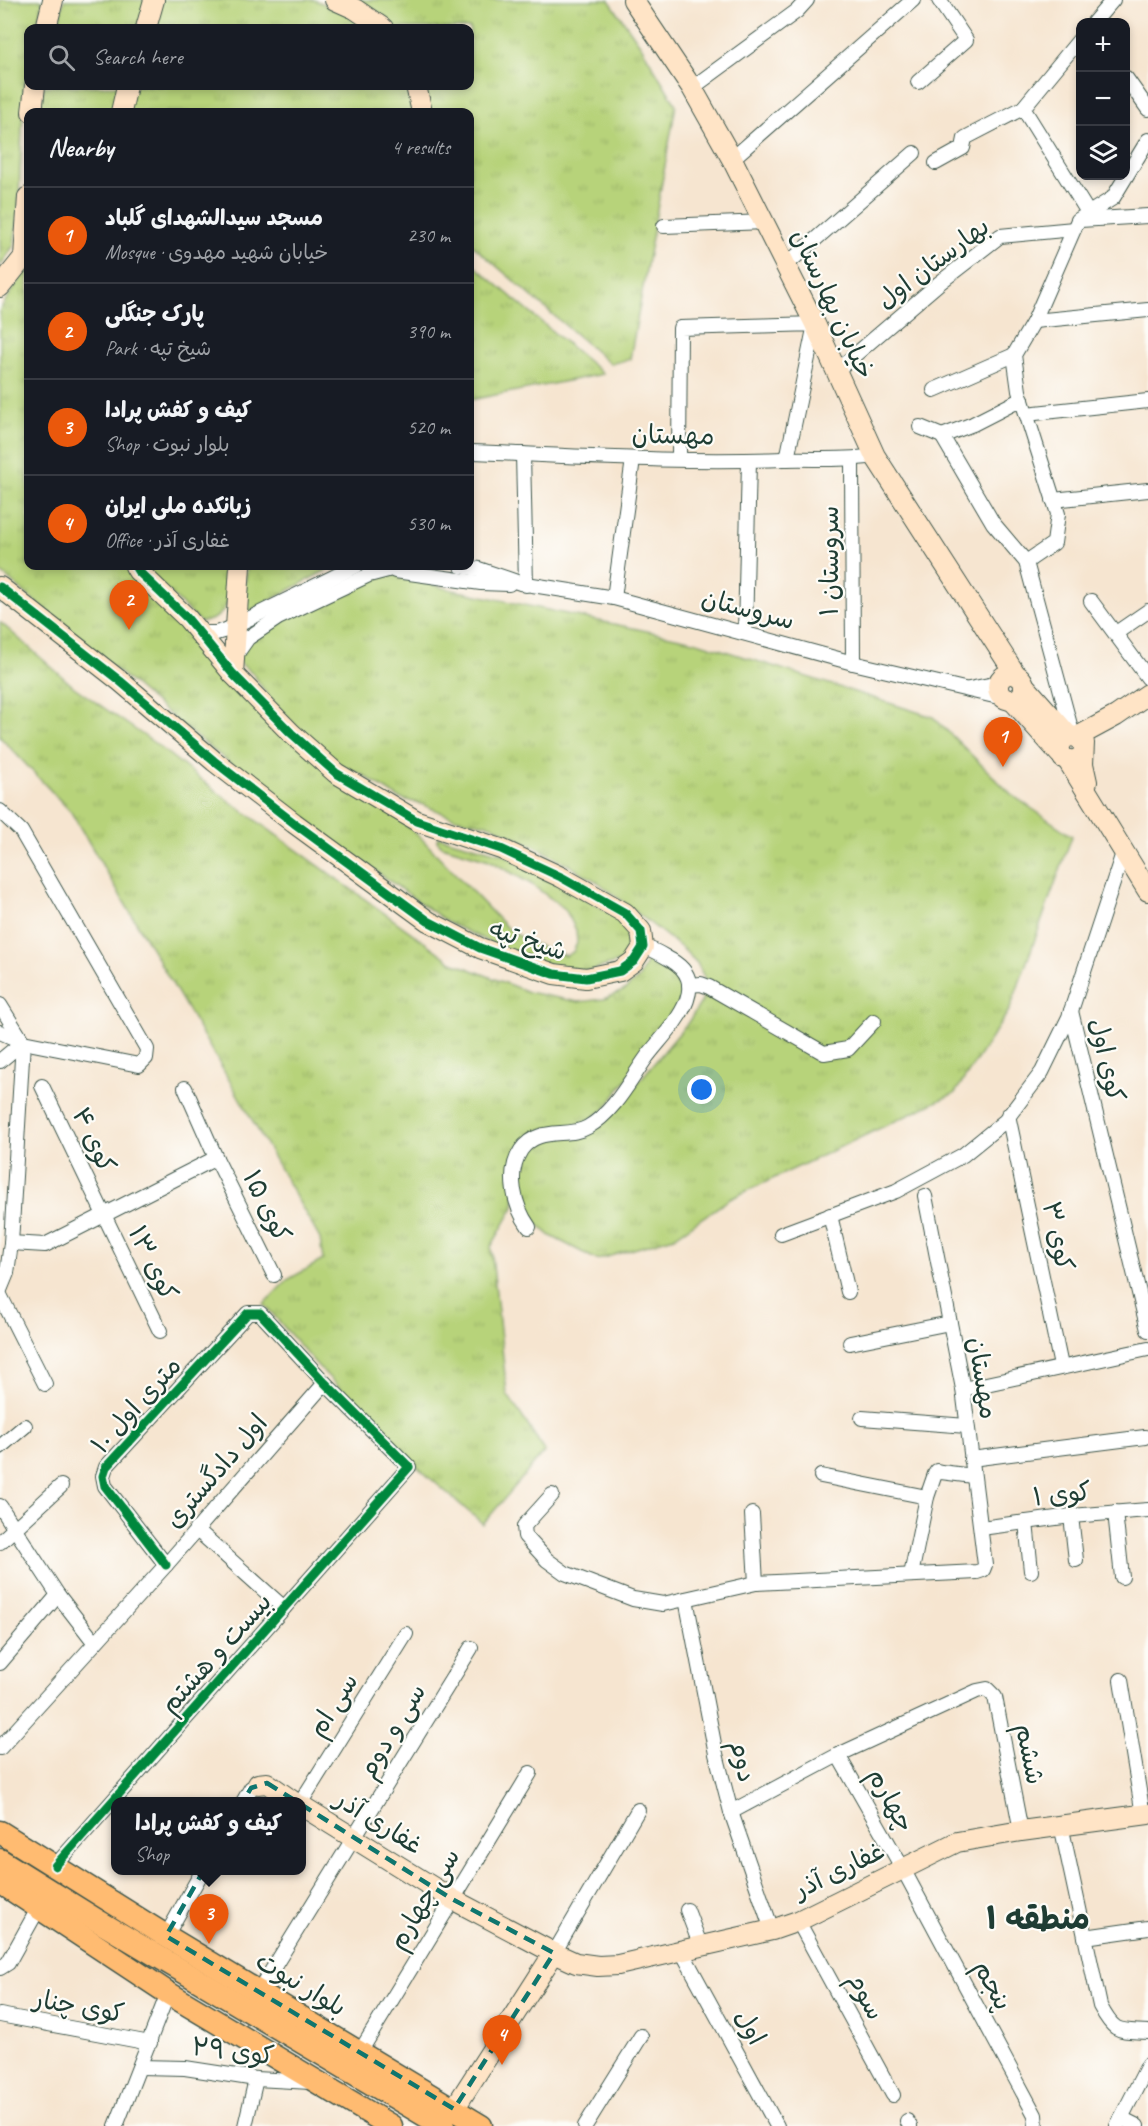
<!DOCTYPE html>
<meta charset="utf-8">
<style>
:root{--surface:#171b24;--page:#20242c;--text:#f1f3f6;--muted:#9ea1a6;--line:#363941;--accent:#ea580c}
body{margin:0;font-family:Caveat,"Playpen Sans Arabic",sans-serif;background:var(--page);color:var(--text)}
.controls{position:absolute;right:18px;top:18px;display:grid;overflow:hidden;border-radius:12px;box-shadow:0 3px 9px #0003}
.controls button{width:54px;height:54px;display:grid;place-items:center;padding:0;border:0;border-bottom:2px solid var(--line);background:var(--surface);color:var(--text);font:30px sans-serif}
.you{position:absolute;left:702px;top:1090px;width:21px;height:21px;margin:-15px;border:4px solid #fff;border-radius:50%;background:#1a73e8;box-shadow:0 0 0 9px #1a73e833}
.badge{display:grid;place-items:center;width:39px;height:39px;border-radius:50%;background:var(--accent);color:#fff;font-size:20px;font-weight:700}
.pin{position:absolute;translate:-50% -50px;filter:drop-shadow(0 2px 3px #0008)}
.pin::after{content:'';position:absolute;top:32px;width:21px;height:18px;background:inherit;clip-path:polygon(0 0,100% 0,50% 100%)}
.popup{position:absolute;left:111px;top:1797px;width:195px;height:78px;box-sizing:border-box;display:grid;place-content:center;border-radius:12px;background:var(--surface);filter:drop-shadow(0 2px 4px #0005);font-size:20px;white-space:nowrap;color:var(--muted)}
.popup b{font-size:22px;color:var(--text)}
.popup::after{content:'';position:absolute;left:50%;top:100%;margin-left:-12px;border:12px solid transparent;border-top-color:var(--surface)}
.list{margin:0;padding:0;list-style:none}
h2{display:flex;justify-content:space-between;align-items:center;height:78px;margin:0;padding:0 24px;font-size:26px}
h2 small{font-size:20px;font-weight:400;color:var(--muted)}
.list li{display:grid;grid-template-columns:39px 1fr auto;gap:18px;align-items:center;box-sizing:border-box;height:96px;padding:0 24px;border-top:2px solid var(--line)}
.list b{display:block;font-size:22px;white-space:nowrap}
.list p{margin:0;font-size:20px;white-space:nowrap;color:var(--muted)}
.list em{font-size:20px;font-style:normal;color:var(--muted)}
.icon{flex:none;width:33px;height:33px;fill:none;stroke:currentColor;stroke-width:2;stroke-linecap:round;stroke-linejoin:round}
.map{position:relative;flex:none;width:1148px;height:2126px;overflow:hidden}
.search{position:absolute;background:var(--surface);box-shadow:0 3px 9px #0003;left:24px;top:24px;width:450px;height:66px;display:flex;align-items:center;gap:15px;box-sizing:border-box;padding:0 21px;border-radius:12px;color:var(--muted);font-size:22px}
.panel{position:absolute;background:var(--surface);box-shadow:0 3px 9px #0003;left:24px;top:108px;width:450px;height:462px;border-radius:12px}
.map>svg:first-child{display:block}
.park{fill:url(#park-tufts);stroke:#6b8857;stroke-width:1.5}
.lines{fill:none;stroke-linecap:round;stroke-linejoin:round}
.street-casing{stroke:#3f564b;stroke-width:16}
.secondary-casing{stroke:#3f564b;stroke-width:22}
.primary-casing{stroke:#3f564b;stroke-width:25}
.street{stroke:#fff;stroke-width:14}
.secondary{stroke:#ffe4c6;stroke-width:20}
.primary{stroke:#ffbb71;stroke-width:22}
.cycleway-casing{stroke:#fdfcf7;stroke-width:13}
.cycleway{stroke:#00873e;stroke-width:9}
.marked{fill:none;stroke:#0f766e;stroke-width:4.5;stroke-dasharray:12 8;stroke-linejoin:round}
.labels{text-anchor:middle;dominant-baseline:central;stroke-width:4.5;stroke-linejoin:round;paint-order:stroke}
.street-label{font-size:26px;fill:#1f3d34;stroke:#fdfcf7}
.district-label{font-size:32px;font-weight:bold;fill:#1f3d34;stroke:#fdfcf7}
</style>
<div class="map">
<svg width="1148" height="2126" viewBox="0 0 1148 2126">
<defs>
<pattern id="park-tufts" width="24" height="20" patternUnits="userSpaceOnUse" patternTransform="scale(1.5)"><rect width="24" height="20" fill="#b7d37a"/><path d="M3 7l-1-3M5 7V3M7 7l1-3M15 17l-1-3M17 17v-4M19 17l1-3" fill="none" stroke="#9db66a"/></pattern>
</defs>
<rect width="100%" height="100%" fill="#fdfcf7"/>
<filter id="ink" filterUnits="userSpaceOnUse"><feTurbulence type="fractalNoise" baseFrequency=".0167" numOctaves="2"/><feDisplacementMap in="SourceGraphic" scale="12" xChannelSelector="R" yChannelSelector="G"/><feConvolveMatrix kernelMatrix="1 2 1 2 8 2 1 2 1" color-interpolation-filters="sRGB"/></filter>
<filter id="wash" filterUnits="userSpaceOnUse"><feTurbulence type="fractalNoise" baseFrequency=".008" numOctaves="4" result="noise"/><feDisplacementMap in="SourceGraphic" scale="24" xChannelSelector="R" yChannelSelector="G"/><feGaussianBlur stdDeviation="1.35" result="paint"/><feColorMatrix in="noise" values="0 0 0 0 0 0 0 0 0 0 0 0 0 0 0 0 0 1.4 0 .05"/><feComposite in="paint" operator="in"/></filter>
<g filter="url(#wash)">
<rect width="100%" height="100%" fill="#f6e5d0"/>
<g class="park">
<path d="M0,0h43l-7,28h-8v38l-4,22 -6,129 -4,28 -14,22z"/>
<path d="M64,0h87l-10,28h-84z"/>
<path d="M161,0h153l35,13 26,15h-227z"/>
<path d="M358,0h251l32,46 35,59 -46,254 -20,5 -140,-121v-131h-43l-6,-26h49v-58h-77l-6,-10z"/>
<path d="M44,86h79l-5,26h-78z"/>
<path d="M130,86h277l5,26h-287z"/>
<path d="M470,262l133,112 -133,26z"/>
<path d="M28,267v299h101l76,84 217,189 85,89 21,14 38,14 7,-4 4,-9 -1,-13 -11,-21 -34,-25 -42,-24 -47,-14 -5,-5 2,-4 64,17 121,66 13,18 -11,22 -38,11 -32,-4 -52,-18 -55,-26 -163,-116 -102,-80 -184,-155v-263z"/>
<path d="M142,566h89c-1,24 1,54 -31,56z"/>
<path d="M247,566h87l-91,49z"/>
<path d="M381,568l63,20 250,53 239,76 79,78 60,41 -62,173 -55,84 -225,106 -56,38 -77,23 -46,-24 -13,-11 -14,-19 -6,-15 2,-21 5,-13 10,-11 13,-7 55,-15 84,-100 15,-23 3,-22 -8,-16 -14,-14 -85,-67 -54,-31 -53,-26 -36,-7 -34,-14 -22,-6 -36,-23 -36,-16 -57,-60 -16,-24 -20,-17 2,-13z"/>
<path d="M0,622l74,65 79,55 72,56 227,164 76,30 50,10 26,-3 19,-8 16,-13 9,-19 5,-4h8l30,32 -84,120 -22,16 -46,7 -21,18 -4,59 -23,40 16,147 38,57 -62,73 -68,-59 -99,-101 -52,-60 23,-24 36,-20 -3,-21 -85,-149 -164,-278 -71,-75z"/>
</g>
</g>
<g filter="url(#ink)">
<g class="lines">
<g class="street-casing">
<g id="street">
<path d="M1094,22l19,-22"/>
<path d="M1126,78l22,31"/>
<path d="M918,82l48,-42 -27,-40"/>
<path d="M692,88l105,-77 10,-11"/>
<path d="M1023,108l66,106"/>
<path d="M732,159l181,-159"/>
<path d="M936,163l27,-15 2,-10 58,-30 57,-69"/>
<path d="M1080,220l68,-4"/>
<path d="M664,226l101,-4"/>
<path d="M786,265l128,-112"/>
<path d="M1034,321l114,-11"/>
<path d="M835,372l103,-88 62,-48 74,-7"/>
<path d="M934,390l80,-35"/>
<path d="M1022,399l-49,25 -31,12 51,87 33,39 47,174"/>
<path d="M1026,414l122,-13"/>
<path d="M920,427l22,9"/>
<path d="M470,452c104,4 209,11 314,7 31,-1 60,2 91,-3"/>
<path d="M523,454l3,131"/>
<path d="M679,459l1,-131 135,-4 -28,135"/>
<path d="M852,460l1,203"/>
<path d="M1053,500l95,-10"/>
<path d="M1026,562l28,-19 4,-29 -39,-123 -5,-36 20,-34 44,-101 35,-22 35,-58"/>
<path d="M461,566l18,3 41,14 94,15 239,65 154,36"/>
<path d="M395,571l86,12 28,1"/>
<path d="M614,598l19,-139"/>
<path d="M1091,601l57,77"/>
<path d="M199,633h17l10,-3 130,-64"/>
<path d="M745,633l4,-172"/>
<path d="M1116,633l32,-22"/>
<path d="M236,655l12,-17 30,-20 91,-43 19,-5"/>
<path d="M969,689l30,-6"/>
<path d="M0,811l21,20 126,218 -1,9 -7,7 -116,-23 -23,-10"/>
<path d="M689,985l12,-1 8,3 115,66 24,-4 26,-28"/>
<path d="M0,1005l23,37 -12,201 -4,30 -7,17"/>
<path d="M1071,1011l77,319"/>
<path d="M0,1061l23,-19"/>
<path d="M42,1086l118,245"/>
<path d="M185,1088l31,70 58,117"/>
<path d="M1008,1115l53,251"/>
<path d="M830,1215l18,77"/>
<path d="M529,1227c-15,-21 -23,-54 -8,-77 17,-25 47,-11 67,-23 26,-15 41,-45 58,-69 18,-25 71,-71 25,-98 -9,-5 -17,-11 -28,-13"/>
<path d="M781,1234l115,-43 67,-36 42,-34 37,-49 27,-55 55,-167"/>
<path d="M11,1243l34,2 171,-87"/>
<path d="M0,1295l45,89"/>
<path d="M850,1343l100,-20"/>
<path d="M963,1389l185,-40"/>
<path d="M862,1418l105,8"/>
<path d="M0,1447l25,-21"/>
<path d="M971,1459l174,-22"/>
<path d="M821,1476l106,21"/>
<path d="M552,1495l-28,31 1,10 22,24 18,13 68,26 30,5 93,-21 221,-11 6,-2 2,-5 -22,-176 -38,-193"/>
<path d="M0,1506l58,89 37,48"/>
<path d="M1115,1512l7,65"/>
<path d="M752,1514l4,69"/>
<path d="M1071,1516l5,44"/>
<path d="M1026,1522l5,49"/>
<path d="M981,1528l90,-12 77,-6"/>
<path d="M196,1529l88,79"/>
<path d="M0,1542l61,-56"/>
<path d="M911,1575l16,-78 8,-23 2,-3 4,1 32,4"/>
<path d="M686,1599l30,155 15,58 41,118"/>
<path d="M0,1663l58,-68"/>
<path d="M1121,1680l22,135"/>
<path d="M0,1748l166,-183 159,-182"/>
<path d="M838,1755l65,114 132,246 1,11"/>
<path d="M243,1802l8,-14 7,-4"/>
<path d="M301,1802l105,-168"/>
<path d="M731,1812l107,-57 139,-64 10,-2 8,8 26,134"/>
<path d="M1061,1825l39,181c15,28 18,24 48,26"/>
<path d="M55,1866l354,-399 -84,-84 -65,-70h-12l-142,154 -3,9 2,10 61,79"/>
<path d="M687,1910l14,37"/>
<path d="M798,1921l95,174"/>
<path d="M166,1936l37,-66"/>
<path d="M1085,1937l63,-9"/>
<path d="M682,1952l95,174"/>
<path d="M554,1953l84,-143"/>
<path d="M0,1968l8,-5 30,-54"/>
<path d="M256,1996l215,-348"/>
<path d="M0,2015l150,28"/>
<path d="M360,2052l170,-279"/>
<path d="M140,2067l45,1 71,11 55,3"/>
<path d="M1121,2118l16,8"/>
<path d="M907,2121l3,5"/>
<path d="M116,2126l52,-133"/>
<path d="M245,2126l11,-47"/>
<path d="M585,2126l56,-90"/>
<path d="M1117,2126l31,-61"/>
</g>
</g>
<g class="secondary-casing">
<g id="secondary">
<path d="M335,0l20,9 28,19"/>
<path d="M633,0l59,88 40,71 83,165 60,132 141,219"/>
<path d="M46,28l7,-28"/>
<path d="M146,28l8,-28"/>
<path d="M416,86l6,26"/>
<path d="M32,112l3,-26"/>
<path d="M121,112l6,-26"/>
<path d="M0,287l24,-30 4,-60"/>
<path d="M0,587l120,94 94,80 80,62 134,98 52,27 74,26 32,4 34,-7 14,-10 9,-14 -2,-16 -16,-18 -64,-36 -60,-28 -84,-28 -81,-48 -45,-40 -58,-59 -46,-56 -49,-47 -3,-5"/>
<path d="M233,674l7,-108"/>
<circle cx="1011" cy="687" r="13"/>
<path d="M1024,685l45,51"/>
<path d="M1012,700l48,54"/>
<path d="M1077,737l39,-21 32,-22"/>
<path d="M1082,757l-9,4 -10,-3 -4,-9 3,-8c7,-7 15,-6 22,2l-1,21 4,18"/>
<path d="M1068,761l80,130"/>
<path d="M258,1784l9,-1 27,19"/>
<path d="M302,1806l150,93 102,54"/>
<path d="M454,2109l100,-156 22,10 22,3 20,-1 154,-35 26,-9 159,-79 64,-11 127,-17"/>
</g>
</g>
<g class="primary-casing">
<g id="primary">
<path d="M0,1832l166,104 315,190"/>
<path d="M0,1860l95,59 348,207"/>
<path d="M0,1882l168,111 223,133"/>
</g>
</g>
<use href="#street" class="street"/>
<use href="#secondary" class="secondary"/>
<use href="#primary" class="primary"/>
<g class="cycleway-casing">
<g id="cycleway">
<path d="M0,587l120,94 94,80 80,62 134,98 52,27 74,26 32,4 34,-7 14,-10 9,-14 -2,-16 -16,-18 -64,-36 -60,-28 -84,-28 -81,-48 -45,-40 -58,-59 -46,-56 -49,-47 -3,-5"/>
<path d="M55,1866l354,-399 -84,-84 -65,-70h-12l-142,154 -3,9 2,10 61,79"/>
</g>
</g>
<use href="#cycleway" class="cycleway"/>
</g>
</g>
<path class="marked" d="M267,1783l185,116 102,54 -100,156 -288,-173 85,-148z"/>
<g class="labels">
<g class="street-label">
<text transform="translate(933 263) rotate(-37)">بهارستان اول</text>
<text transform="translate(833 304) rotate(65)">خیابان بهارستان</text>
<text transform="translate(673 435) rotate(1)">مهستان</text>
<text transform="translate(829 561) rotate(-90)">سروستان ۱</text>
<text transform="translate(748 609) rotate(15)">سروستان</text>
<text transform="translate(528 940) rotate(18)">شیخ تپه</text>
<text transform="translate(1107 1060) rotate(77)">کوی اول</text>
<text transform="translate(94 1140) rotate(65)">کوی ۴</text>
<text transform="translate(267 1206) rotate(64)">کوی ۱۵</text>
<text transform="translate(1058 1236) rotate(78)">کوی ۳</text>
<text transform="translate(153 1263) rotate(64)">کوی ۱۳</text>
<text transform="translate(983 1378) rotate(81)">مهستان</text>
<text transform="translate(136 1405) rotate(-48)">۱۰ متری اول</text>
<text transform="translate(216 1471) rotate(-49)">اول دادگستری</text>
<text transform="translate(1062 1494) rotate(-6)">کوی ۱</text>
<text transform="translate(216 1653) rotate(-48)">بیست و هشتم</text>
<text transform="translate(333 1705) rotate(-58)">سی ام</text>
<text transform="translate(392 1731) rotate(-59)">سی و دوم</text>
<text transform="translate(1030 1754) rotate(79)">ششم</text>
<text transform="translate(743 1761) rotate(77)">دوم</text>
<text transform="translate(891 1800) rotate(61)">چهارم</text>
<text transform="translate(379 1822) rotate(32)">غفاری آذر</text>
<text transform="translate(839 1870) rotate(-26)">غفاری آذر</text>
<text transform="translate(424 1899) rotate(-59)">سی چهارم</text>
<text transform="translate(301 1984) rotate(31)">بلوار نبوت</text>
<text transform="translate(993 1985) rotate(62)">پنجم</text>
<text transform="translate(866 1996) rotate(62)">سوم</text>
<text transform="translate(79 2006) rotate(10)">کوی چنار</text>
<text transform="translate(750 2027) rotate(61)">اول</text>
<text transform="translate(233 2051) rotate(7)">کوی ۲۹</text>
</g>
<g class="district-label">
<text x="1038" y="1918">منطقه ۱</text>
</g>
</g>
</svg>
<div class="controls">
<button>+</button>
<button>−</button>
<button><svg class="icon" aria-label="layers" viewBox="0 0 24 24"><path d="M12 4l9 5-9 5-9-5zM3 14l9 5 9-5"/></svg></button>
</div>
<div class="you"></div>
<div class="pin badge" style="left:1003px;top:767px">1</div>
<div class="pin badge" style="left:129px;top:630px">2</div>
<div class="pin badge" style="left:209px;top:1944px">3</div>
<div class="popup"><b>کیف و کفش پرادا</b>Shop</div>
<div class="pin badge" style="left:502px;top:2065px">4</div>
<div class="search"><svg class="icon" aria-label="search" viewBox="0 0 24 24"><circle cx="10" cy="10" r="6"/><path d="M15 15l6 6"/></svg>Search here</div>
<section class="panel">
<h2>Nearby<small>4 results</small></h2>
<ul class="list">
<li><span class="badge">1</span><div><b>مسجد سیدالشهدای گلباد</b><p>Mosque · خیابان شهید مهدوی</p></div><em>230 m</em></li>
<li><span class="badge">2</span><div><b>پارک جنگلی</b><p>Park · شیخ تپه</p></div><em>390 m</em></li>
<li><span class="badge">3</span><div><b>کیف و کفش پرادا</b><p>Shop · بلوار نبوت</p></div><em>520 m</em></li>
<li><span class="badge">4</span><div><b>زبانکده ملی ایران</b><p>Office · غفاری آذر</p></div><em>530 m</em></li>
</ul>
</section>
</div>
